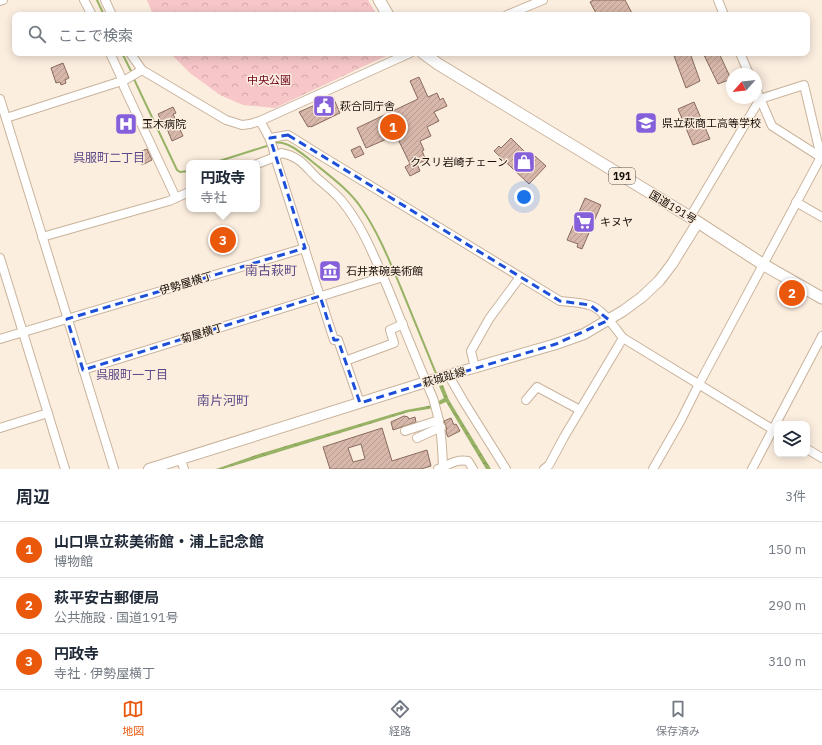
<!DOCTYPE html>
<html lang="ja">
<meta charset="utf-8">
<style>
:root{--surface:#fff;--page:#f2f2f3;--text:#1f2937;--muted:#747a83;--line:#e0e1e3;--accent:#ea580c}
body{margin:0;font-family:"IBM Plex Sans","Noto Sans JP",sans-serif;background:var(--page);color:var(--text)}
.controls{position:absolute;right:12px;bottom:12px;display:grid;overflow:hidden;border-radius:8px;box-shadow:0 2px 10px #0003}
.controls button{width:36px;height:36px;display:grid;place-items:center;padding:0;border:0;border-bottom:1px solid var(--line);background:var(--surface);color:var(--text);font:20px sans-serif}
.compass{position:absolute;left:726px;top:68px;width:36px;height:36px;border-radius:50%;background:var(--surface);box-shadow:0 2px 10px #0003;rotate:243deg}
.you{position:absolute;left:524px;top:197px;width:14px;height:14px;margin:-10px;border:3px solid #fff;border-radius:50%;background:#1a73e8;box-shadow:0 0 0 6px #1a73e833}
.badge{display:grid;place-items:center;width:26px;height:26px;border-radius:50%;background:var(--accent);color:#fff;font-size:13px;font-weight:700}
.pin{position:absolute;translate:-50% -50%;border:2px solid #fff;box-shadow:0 1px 4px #0006}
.popup{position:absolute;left:186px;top:160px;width:74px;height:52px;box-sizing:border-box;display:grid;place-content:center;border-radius:8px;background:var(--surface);filter:drop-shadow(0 1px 3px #0005);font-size:13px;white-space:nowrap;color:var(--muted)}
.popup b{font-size:15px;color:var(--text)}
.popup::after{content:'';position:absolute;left:50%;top:100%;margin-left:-8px;border:8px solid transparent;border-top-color:var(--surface)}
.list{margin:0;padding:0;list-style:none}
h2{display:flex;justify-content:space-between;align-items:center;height:52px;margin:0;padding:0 16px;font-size:17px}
h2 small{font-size:13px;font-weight:400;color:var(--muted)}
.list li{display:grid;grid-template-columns:26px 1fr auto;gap:12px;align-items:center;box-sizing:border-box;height:56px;padding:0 16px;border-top:1px solid var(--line)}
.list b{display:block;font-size:15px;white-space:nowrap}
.list p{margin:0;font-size:13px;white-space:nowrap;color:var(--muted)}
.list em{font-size:13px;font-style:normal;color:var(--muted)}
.icon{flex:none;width:22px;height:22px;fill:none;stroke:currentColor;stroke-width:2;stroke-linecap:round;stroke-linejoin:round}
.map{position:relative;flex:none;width:822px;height:469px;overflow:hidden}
.search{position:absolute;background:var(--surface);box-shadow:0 2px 10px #0003;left:12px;right:12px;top:12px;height:44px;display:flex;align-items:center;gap:10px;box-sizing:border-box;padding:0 14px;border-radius:8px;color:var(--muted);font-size:15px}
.sheet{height:220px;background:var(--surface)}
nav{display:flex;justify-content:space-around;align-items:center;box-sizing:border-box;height:56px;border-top:1px solid var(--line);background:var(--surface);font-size:11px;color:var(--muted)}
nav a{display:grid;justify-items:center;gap:2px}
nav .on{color:var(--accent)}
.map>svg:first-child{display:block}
.forest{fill:url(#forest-crowns)}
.water{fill:url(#water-waves)}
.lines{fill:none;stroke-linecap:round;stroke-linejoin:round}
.stream{stroke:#98b366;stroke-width:2}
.building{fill:url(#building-hatch);stroke:#896b5f;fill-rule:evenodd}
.minor-casing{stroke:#c9b39b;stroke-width:10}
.major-casing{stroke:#c9b39b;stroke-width:12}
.highway-casing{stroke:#c9b39b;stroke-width:13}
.minor{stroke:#fff;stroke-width:8}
.major{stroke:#fff;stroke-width:10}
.highway{stroke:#fff;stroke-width:11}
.marked{fill:none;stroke:#1d4ed8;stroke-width:3;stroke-dasharray:8 5;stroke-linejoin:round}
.labels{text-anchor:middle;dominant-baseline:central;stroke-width:3;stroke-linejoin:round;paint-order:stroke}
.shield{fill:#fceedf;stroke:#5c5248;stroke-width:1}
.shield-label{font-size:10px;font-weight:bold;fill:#170f07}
.park-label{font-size:11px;fill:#6f0320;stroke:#fceedf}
.poi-label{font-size:11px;fill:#170f07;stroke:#fceedf;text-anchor:start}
.street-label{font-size:11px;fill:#170f07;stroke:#fceedf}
.neighbourhood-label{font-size:12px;fill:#5a4987;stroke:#fceedf}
.quarter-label{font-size:13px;fill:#5a4987;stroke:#fceedf}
</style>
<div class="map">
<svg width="822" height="469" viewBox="0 0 822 469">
<defs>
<pattern id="forest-crowns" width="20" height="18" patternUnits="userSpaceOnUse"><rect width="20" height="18" fill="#f6c6c8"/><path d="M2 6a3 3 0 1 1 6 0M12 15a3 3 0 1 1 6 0" fill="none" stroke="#d2a9aa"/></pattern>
<pattern id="water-waves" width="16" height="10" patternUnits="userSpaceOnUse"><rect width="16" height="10" fill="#98b366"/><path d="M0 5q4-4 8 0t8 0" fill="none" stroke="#829957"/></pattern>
<pattern id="building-hatch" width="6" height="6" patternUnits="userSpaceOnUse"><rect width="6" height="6" fill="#d7b7a9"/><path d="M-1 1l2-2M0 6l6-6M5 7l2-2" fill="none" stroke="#b89c90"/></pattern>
</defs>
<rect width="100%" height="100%" fill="#fceedf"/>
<g class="forest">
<path d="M147,0h221l9,15h-224z"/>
<path d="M170,53h222l-117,55 -32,-3 -23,-10 -30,-22z"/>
</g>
<g class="water">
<path d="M443,385l6,15 42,69h-5l-40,-67 -7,3 -2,-3 7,-4 -5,-12z"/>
<path d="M433,405l1,2 -5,2 -20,3 -186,57h-7l43,-15 147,-44z"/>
</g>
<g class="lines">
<g class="stream">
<path d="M97,0l7,15"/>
<path d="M122,53l10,20"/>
<path d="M133,77l44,93 3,2 9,-1"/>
<path d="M274,143c12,-3 26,9 35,16 18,15 40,30 53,50 16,23 28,53 39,79 12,29 24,59 36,88"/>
<path d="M213,163l57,-18"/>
</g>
</g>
<g class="building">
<path d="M593,0h32l8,15h-36l-7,-13z"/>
<path d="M673,53h17l10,28 -14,7z"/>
<path d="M703,53h16l12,26 -13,5z"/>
<path d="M63,63l6,15 -4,2 1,3 -5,2 -1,-3 -4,1 -5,-15z"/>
<path d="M419,77l9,20 9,-4 3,7 3,-2 4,8 -13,6 5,9 -12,6 4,9 -11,5 4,9 -2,1 4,9 -9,4 3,7 -10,5 -5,-9 5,-3 -14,-29 -30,13 -9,-20 61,-29 -8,-18z"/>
<path d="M333,97l7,16 -29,14v-1l-3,1 -9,-15z"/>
<path d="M694,102l16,37 -17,6 -15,-36z"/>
<path d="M173,107l3,6 -3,1 10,22 -11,5 -7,-17 -3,-1 -4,-9z"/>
<path d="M511,138l21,21 3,-3 11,10 -17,18 -35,-33 5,-5 2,2z"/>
<path d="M360,146l4,8 -9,4 -4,-8z"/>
<path d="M147,149l5,11 -10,5 -5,-12z"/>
<path d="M585,198l16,7 -19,44 -5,-2 1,-3 -11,-4z"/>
<path d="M404,416l4,1 1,2 6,-2 1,5 -23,8 -2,-8z"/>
<path d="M451,418l3,7 2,-1 4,7 -12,6 -2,-5v-2l1,-1 -3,-8z"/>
<path d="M382,428l10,33 35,-11 4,16 -10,3h-91l-7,-22zM361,444l4,15 -12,3 -5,-14z"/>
</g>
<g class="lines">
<g class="minor-casing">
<g id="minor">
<path d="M84,0l8,15"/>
<path d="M105,0l7,15"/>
<path d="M718,0l6,15"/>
<path d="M0,1l3,-1"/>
<path d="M507,15l36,-15"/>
<path d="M110,53l11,24 3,10 52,111"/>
<path d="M130,53l12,17 84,50 16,5 8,-1 10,-3 150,-68"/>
<path d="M740,53l9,21"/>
<path d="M756,89l16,37 50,32"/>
<path d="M0,99l114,370"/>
<path d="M6,118l119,-38 17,-10"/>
<path d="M260,121c7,12 13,22 15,36l59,183h4l22,63"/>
<path d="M270,138l18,-3 32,20 240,146c9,1 20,1 29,4 13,3 26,23 34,33l154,94"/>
<path d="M257,164l18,-7 6,-4c18,3 24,13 36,25 8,7 17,14 24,22 21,25 33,56 46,86 15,37 30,75 46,112 8,25 9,43 10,69l-5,2"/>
<path d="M796,202l26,15"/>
<path d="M690,217l70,-118 44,-14 17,72"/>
<path d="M42,237l127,-36 20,-9"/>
<path d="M0,258l65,211"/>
<path d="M0,339l305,-91"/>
<path d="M345,361l49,-18 -4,-13 13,-6"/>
<path d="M475,368l-4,-17 18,-32 31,-42"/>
<path d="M83,370l300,-93"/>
<path d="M449,376l15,26 42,67"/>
<path d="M526,400l11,-13 43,23"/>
<path d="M0,428l48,-15"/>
<path d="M405,431l34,-11"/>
<path d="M417,438l24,-11"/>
<path d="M807,449l15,9"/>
<path d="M181,460l3,9"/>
<path d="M443,467c8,-4 16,-8 25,-6l5,8"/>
<path d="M544,469l5,-4 15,-28 59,-99"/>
<path d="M653,469l28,-49 18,-36 123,-229"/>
<path d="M752,469l70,-133"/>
</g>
</g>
<g class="major-casing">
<path id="major" d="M149,469l293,-92 114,-33 28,-10 39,-23 19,-14 17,-16 13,-17 26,-42"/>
</g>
<g class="highway-casing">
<g id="highway">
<path d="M379,0l9,15"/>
<path d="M423,53l15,11 252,153 74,48 58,33"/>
</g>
</g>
<use href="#minor" class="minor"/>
<use href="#major" class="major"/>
<use href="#highway" class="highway"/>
</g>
<path class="marked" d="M288,135l272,166 30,4 19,15 -53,24 -196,59 -22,-63h-4l-14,-44 -237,74 -16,-51 238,-71 -35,-110z"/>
<defs>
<g id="civic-square" transform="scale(1.15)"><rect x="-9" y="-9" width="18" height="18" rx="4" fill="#8660db" stroke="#fceedf"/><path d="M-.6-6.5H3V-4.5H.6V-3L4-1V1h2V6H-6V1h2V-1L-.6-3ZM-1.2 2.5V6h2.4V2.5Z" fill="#fff"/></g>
<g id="school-square" transform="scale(1.15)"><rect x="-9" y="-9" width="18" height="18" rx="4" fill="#8660db" stroke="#fceedf"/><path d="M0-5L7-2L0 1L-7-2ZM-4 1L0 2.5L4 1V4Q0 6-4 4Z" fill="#fff"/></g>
<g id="hospital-square" transform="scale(1.15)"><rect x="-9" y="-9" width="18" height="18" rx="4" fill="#8660db" stroke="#fceedf"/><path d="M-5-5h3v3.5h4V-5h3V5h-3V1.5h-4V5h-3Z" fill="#fff"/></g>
<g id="shop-square" transform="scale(1.15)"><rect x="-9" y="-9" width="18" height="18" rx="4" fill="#8660db" stroke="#fceedf"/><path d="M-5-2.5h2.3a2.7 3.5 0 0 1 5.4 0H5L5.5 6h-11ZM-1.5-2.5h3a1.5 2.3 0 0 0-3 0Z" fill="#fff"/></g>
<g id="supermarket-square" transform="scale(1.15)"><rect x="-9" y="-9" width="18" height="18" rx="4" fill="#8660db" stroke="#fceedf"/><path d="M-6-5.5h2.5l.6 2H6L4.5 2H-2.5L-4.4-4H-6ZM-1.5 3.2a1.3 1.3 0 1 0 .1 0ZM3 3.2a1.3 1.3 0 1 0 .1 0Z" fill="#fff"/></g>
<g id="museum-square" transform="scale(1.15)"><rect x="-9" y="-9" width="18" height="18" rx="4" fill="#8660db" stroke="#fceedf"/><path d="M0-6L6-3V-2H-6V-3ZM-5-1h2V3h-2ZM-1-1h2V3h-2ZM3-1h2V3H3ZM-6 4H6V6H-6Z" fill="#fff"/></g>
</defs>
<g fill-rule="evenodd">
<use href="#civic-square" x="324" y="106"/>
<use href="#school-square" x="646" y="123"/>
<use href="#hospital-square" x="126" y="124"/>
<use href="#shop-square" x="524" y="162"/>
<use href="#supermarket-square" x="584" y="222"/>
<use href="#museum-square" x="330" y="271"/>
</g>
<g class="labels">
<rect class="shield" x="609" y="168" width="26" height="16" rx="3"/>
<g class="shield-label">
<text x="622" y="176">191</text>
</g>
<g class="park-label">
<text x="269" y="80">中央公園</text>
</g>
<g class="poi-label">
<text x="340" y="106">萩合同庁舎</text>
<text x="662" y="123">県立萩商工高等学校</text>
<text x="142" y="124">玉木病院</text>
<text x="508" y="162" text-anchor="end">クスリ岩崎チェーン</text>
<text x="600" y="222">キヌヤ</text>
<text x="346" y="271">石井茶碗美術館</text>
</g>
<g class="street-label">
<text transform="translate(673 207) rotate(31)">国道191号</text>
<text transform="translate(186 283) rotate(-17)">伊勢屋横丁</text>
<text transform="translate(202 333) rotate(-17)">菊屋横丁</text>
<text transform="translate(444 377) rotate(-16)">萩城趾線</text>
</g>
<g class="neighbourhood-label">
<text x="109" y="157">呉服町二丁目</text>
<text x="132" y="374">呉服町一丁目</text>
</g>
<g class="quarter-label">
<text x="271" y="270">南古萩町</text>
<text x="223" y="400">南片河町</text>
</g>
</g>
</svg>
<div class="controls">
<button><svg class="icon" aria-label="layers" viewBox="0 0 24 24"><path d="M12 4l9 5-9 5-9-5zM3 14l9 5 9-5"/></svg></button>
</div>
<svg class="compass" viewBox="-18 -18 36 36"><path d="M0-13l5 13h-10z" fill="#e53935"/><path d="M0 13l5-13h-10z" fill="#747a83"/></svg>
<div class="you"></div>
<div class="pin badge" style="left:393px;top:127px">1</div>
<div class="pin badge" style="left:792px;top:293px">2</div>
<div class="pin badge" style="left:223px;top:240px">3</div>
<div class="popup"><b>円政寺</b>寺社</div>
<div class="search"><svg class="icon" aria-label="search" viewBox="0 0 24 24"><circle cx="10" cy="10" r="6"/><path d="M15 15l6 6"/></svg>ここで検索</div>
</div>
<section class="sheet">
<h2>周辺<small>3件</small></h2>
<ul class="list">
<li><span class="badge">1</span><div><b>山口県立萩美術館・浦上記念館</b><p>博物館</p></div><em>150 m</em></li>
<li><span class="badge">2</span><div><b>萩平安古郵便局</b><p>公共施設 · 国道191号</p></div><em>290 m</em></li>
<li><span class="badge">3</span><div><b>円政寺</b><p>寺社 · 伊勢屋横丁</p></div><em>310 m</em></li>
</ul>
</section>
<nav>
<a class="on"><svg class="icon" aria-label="map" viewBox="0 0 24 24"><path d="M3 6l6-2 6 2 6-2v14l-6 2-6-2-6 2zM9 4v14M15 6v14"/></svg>地図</a>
<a><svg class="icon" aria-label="directions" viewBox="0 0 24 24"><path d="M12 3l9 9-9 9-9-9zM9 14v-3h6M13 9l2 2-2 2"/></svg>経路</a>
<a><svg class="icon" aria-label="saved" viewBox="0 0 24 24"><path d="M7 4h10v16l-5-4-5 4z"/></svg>保存済み</a>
</nav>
